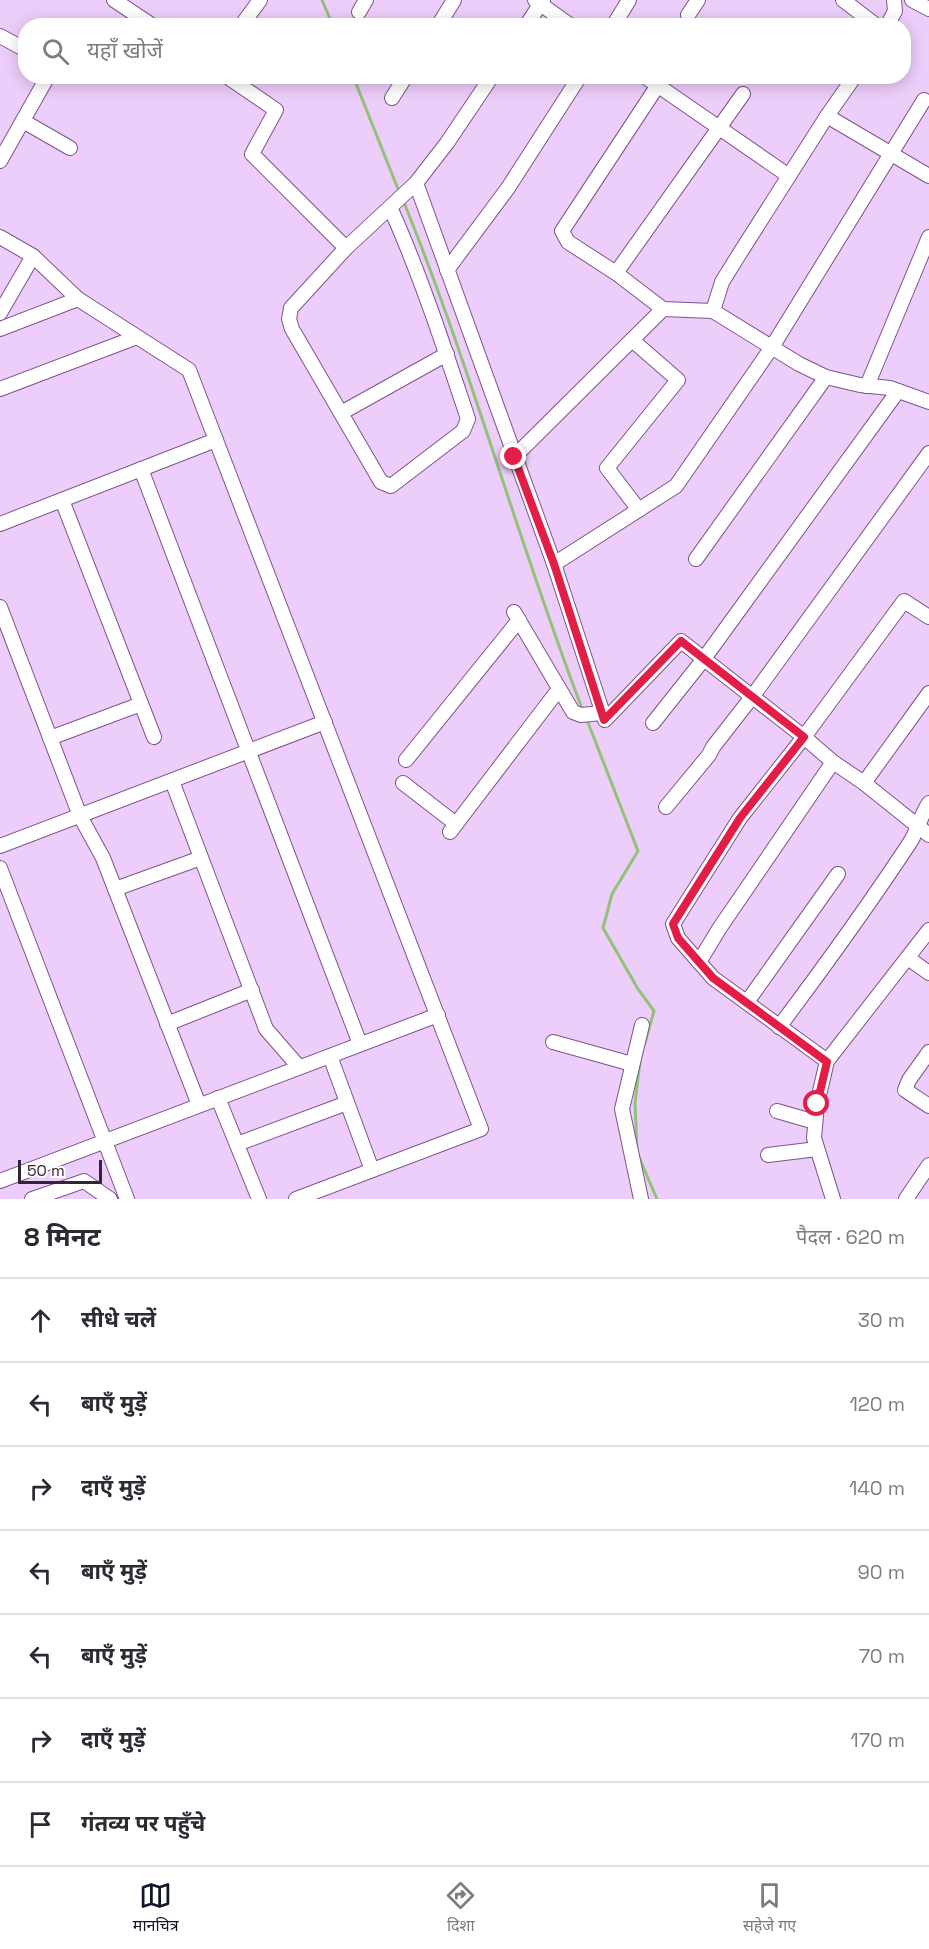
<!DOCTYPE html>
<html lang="hi">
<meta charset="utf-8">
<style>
:root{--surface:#fff;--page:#f7f7f7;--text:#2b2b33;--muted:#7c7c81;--line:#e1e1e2;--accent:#111827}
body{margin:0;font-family:"Space Grotesk","Noto Sans Devanagari",sans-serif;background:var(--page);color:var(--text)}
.scale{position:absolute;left:18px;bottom:15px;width:84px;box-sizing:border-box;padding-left:6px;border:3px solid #332439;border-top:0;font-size:16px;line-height:21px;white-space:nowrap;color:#332439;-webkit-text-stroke:4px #fbfbfb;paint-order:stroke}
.stop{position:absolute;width:18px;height:18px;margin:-14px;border:4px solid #e11d48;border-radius:50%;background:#fff}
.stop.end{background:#e11d48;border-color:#fff;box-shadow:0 2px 6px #0008}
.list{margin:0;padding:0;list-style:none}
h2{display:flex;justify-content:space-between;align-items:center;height:78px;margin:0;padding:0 24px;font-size:26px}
h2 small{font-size:20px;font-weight:400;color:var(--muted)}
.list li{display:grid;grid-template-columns:39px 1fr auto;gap:18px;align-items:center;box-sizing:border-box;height:84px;padding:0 24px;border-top:2px solid var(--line)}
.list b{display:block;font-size:22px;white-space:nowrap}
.list em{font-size:20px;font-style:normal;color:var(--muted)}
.icon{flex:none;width:33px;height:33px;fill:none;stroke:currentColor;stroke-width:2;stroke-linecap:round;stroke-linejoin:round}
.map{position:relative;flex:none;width:929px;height:1199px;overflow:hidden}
.search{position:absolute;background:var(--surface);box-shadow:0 3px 15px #0003;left:18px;right:18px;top:18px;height:66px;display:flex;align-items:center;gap:15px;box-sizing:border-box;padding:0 21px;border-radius:24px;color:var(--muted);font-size:22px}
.sheet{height:666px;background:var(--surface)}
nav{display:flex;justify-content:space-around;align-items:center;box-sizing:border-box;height:84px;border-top:2px solid var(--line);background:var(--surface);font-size:16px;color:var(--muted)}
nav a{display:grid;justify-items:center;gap:3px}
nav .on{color:var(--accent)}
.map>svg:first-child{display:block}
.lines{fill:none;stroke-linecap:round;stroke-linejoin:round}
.stream{stroke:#90c378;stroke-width:3}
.minor-casing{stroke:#7a5689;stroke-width:16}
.minor{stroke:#fff;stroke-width:14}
.route{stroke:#e11d48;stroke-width:8}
</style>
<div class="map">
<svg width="929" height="1199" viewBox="0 0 929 1199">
<rect width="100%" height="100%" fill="#edcdfa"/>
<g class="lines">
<g class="stream">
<path d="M322,0l11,26"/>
<path d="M353,76l47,118"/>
<path d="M403,200c68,167 115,342 180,511"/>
<path d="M587,720l51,131 -26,43 -9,34 35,61 16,22 -9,32"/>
<path d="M637,1150l-2,-47 5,-42"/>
<path d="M639,1157l18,42"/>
</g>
<g class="minor-casing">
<g id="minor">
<path d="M114,0l39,26"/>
<path d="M535,0l36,26"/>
<path d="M843,0l34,26"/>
<path d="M912,0l17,9"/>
<path d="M359,12l7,-12"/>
<path d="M688,15l10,-15"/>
<path d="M241,26l19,-26"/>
<path d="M438,26l16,-26"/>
<path d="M526,26l17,-26"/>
<path d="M613,26l16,-26"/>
<path d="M887,26l8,-15 -1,-11"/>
<path d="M0,36l26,14"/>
<path d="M226,76l50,34 -24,44 94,94"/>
<path d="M644,76l145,100"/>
<path d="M664,76l-102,155 6,11 48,31 127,-179"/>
<path d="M855,76l-28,40 -87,137 -18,29 -9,29 86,53 27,13 34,8 30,3 39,14"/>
<path d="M392,98l14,-22"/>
<path d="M827,116l102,60"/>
<path d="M23,121l47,27"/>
<path d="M0,161l48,-85"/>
<path d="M416,183l138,381 51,156 76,-79 123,96 29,25 31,21 65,52"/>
<path d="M390,207c31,69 54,140 78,212l-5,12 -72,55 -10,-4 -89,-153 -3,-10 2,-11 55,-60 70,-65 31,-40 45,-67"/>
<path d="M0,237l33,19 45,43 111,71 292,759 -185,70"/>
<path d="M447,270l61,-82 72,-112"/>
<path d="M616,273l47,36 50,2"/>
<path d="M0,313l33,-57"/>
<path d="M0,329l78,-30"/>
<path d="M632,340l46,40 -71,88 32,42"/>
<path d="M867,386l62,-149"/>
<path d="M0,389l137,-52"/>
<path d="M341,413l106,-59"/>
<path d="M514,457l149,-148"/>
<path d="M141,469l219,575"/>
<path d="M62,500l92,237"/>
<path d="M0,524l216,-84"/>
<path d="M696,559l130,-182"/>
<path d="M554,564l122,-78 96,-139 152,-247"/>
<path d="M0,607l80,209 23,42 96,247"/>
<path d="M514,612l59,100 8,3 21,-2"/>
<path d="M653,723l50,-63 195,-269"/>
<path d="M50,738l91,-34"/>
<path d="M406,760l113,-140"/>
<path d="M172,781l94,248 33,38"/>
<path d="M403,783l53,41"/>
<path d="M864,783l65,-90"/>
<path d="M666,807l43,-52 4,-8 39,-50 177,-244"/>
<path d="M450,832l109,-143"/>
<path d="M0,846l325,-124"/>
<path d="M0,868l127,331"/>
<path d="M115,889l86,-31"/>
<path d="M908,958l21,15"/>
<path d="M699,962l-21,-24 -5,-14 67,-106 64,-81 100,-136 25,16"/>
<path d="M747,1002l91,-128"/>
<path d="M167,1024l85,-34"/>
<path d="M779,1027c45,-60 89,-121 130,-183 9,-13 11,-28 20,-41"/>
<path d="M553,1042l79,22"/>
<path d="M929,1052l-20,28 -4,10 24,16"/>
<path d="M330,1056l42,114"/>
<path d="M827,1061l-114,-83 -14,-16 20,-33 114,-167"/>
<path d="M218,1098l41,101"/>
<path d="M777,1111l38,11"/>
<path d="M237,1144l110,-41"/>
<path d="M768,1155l49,-6"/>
<path d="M0,1181l438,-166"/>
<path d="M32,1199l52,-18 26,18"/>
<path d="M641,1199l-19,-90 20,-84"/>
<path d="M833,1199l-19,-61 3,-34 10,-43 102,-131"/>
<path d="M906,1199l23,-34"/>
</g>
</g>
<use href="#minor" class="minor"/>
</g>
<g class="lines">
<path class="route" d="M514,457l40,107 50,156 77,-79 123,96 -64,81 -67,106 5,14 35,40 114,84 -10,42"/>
</g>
</svg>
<div class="scale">50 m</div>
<div class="stop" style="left:817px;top:1104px"></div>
<div class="stop end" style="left:514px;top:457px"></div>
<div class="search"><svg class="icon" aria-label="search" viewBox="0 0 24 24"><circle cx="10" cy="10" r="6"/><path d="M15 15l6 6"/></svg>यहाँ खोजें</div>
</div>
<section class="sheet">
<h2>8 मिनट<small>पैदल · 620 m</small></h2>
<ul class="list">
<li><svg class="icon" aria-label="ahead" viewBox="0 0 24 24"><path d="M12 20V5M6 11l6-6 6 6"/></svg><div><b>सीधे चलें</b></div><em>30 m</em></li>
<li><svg class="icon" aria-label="left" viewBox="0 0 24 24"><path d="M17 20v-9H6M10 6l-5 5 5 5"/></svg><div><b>बाएँ मुड़ें</b></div><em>120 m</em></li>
<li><svg class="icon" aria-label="right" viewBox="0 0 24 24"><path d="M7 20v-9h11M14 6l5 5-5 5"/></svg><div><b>दाएँ मुड़ें</b></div><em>140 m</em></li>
<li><svg class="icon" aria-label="left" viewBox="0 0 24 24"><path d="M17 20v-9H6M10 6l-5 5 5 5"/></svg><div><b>बाएँ मुड़ें</b></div><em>90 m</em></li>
<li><svg class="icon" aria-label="left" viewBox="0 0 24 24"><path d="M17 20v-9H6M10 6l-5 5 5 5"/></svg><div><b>बाएँ मुड़ें</b></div><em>70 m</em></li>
<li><svg class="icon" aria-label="right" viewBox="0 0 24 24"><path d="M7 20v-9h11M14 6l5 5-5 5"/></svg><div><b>दाएँ मुड़ें</b></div><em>170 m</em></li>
<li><svg class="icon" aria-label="arrive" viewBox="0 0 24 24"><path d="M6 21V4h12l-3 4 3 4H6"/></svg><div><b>गंतव्य पर पहुँचे</b></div></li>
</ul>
</section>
<nav>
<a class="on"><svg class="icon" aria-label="map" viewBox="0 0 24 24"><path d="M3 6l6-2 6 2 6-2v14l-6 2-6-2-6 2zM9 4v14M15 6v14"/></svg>मानचित्र</a>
<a><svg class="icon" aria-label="directions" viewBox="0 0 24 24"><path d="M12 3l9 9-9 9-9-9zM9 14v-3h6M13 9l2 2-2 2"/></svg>दिशा</a>
<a><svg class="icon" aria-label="saved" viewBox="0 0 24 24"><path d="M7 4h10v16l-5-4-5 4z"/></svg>सहेजे गए</a>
</nav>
